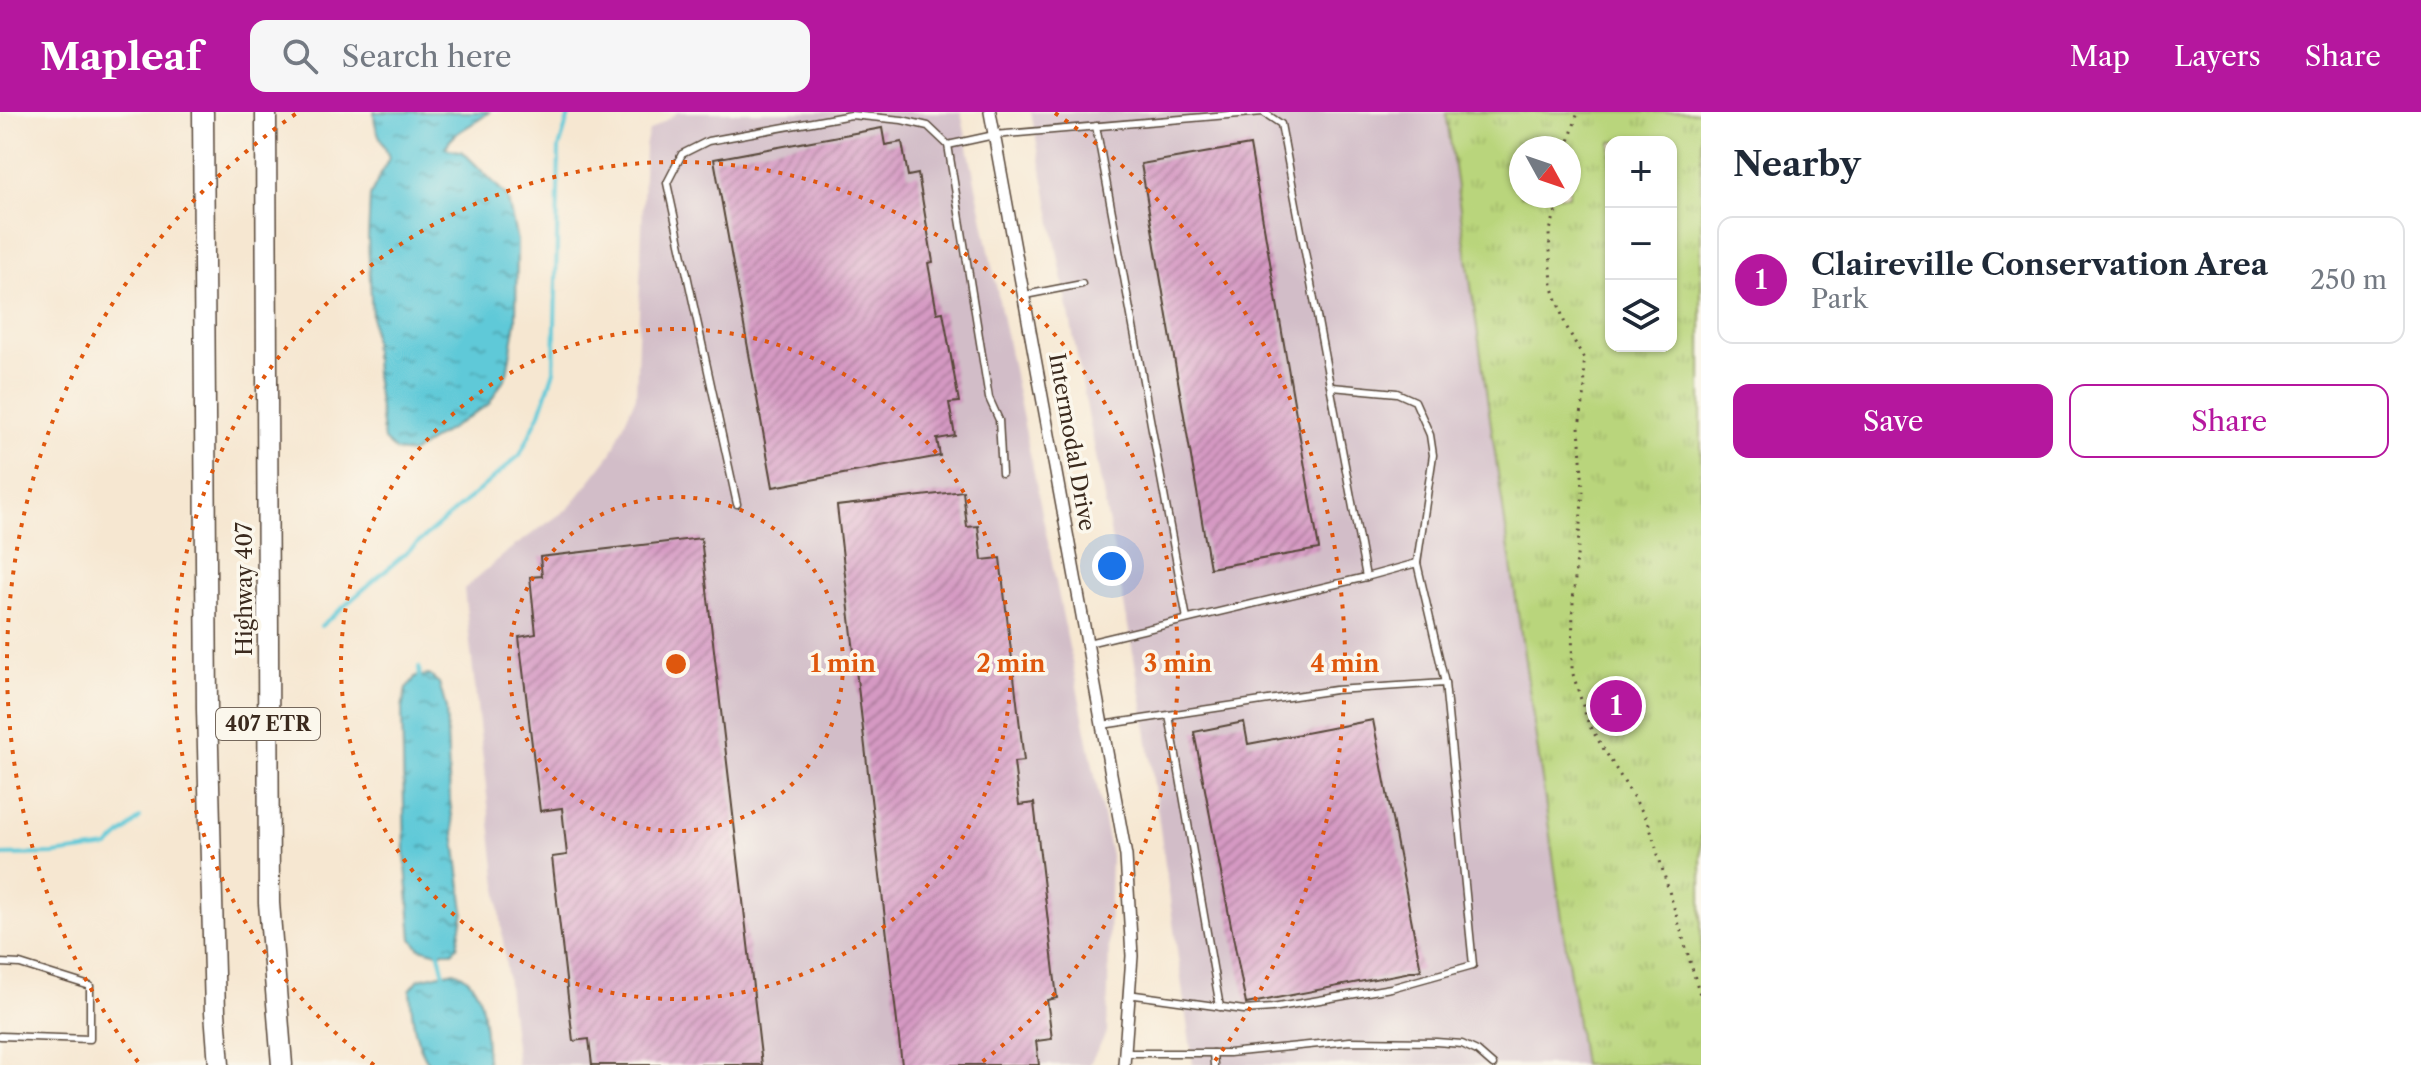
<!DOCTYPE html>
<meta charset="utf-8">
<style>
:root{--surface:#fff;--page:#f6f6f7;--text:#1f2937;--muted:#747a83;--line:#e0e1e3;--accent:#b5179e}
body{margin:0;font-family:"Libre Caslon Text",serif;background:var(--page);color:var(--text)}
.controls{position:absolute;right:24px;top:24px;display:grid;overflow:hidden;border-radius:16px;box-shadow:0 2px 6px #0004}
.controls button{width:72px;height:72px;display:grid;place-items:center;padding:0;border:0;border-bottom:2px solid var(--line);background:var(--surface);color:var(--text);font:40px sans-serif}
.compass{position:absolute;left:1509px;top:24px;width:72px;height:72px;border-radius:50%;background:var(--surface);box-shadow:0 2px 6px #0004;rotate:130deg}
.you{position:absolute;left:1112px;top:454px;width:28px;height:28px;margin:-20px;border:6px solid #fff;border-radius:50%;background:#1a73e8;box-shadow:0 0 0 12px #1a73e833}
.badge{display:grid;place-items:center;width:52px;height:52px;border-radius:50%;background:var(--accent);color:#fff;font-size:26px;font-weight:700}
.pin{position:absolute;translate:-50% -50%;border:4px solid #fff;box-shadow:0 2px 8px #0006}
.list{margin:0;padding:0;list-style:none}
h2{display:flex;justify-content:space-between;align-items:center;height:104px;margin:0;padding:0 32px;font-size:34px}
h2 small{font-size:26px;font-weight:400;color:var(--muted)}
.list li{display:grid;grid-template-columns:52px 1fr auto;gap:24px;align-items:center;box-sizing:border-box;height:128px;margin:0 16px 16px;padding:0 16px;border:2px solid var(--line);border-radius:16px}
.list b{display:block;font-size:30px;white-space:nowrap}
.list p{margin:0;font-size:26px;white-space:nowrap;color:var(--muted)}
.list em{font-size:26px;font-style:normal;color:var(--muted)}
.actions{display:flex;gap:16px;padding:24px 32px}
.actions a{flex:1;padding:18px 0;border:2px solid var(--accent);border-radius:16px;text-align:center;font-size:28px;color:var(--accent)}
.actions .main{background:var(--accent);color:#fff}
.icon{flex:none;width:44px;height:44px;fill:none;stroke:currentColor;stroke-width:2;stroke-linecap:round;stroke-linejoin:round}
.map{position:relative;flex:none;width:1701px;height:953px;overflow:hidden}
header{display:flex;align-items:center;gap:48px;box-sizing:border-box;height:112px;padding:0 40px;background:var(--accent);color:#fff}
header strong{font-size:38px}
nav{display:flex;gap:44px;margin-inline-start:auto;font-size:28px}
.search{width:560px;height:72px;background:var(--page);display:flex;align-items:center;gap:20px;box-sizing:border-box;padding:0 28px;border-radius:16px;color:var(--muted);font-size:30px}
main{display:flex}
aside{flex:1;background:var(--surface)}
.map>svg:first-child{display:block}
.industrial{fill:#d2bdc8}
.park{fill:url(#park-tufts);stroke:#7a804c;stroke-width:2;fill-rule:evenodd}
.water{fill:url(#water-ripples);stroke:#4c7a7b;stroke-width:2}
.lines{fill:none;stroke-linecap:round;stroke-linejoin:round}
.stream{stroke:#5ec9d8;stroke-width:4}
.building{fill:url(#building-hatch)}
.service-casing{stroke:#574639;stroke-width:9}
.minor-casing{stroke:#574639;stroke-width:14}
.motorway-casing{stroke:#574639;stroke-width:23}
.path{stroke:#574639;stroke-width:3;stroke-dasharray:2 6;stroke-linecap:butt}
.service{stroke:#fff;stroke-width:6}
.minor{stroke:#fff;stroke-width:11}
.motorway{stroke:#fff;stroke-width:20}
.ring{fill:none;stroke:#df570d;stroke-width:4;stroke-dasharray:4 8}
.labels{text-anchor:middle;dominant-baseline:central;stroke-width:7;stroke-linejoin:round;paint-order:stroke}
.shield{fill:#fbf7ec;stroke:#75685c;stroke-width:2}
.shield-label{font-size:20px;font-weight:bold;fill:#3b2a1e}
.street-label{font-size:22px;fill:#3b2a1e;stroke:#fbf7ec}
.centre{fill:#df570d;stroke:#fbf7ec;stroke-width:4}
.ring-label{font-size:24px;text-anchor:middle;font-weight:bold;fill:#df570d;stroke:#fbf7ec;stroke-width:7;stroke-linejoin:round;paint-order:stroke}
</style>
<header>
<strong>Mapleaf</strong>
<div class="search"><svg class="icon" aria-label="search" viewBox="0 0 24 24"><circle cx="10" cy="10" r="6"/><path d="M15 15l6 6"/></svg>Search here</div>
<nav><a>Map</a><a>Layers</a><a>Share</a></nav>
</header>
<main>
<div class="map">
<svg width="1701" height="953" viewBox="0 0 1701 953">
<defs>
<pattern id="park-tufts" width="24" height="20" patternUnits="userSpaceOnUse" patternTransform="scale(2)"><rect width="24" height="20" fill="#b9d57b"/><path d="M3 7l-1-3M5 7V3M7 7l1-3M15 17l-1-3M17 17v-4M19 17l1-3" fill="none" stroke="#a0b76a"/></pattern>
<pattern id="water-ripples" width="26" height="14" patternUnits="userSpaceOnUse" patternTransform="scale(2)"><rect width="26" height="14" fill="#5ec9d8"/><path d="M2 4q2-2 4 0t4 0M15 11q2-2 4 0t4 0" fill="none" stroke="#4fa3af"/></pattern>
<pattern id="building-hatch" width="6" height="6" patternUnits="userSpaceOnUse" patternTransform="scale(2)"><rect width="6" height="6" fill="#d599c3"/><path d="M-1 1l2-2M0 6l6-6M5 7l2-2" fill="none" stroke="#ae7d9e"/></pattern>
</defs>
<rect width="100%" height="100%" fill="#fbf7ec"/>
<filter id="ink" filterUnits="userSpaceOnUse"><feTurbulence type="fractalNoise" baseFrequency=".0125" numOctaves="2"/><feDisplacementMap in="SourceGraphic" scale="16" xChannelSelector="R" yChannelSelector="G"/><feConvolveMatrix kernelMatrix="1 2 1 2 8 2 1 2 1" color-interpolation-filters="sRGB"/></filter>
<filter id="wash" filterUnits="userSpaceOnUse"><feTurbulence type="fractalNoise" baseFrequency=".006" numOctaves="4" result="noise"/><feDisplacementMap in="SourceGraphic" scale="32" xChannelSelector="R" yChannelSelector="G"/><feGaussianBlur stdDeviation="1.8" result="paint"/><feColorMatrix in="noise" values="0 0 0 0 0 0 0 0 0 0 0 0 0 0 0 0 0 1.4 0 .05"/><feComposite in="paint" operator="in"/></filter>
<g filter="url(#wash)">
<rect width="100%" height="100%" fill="#f6e7d1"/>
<g class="industrial">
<path d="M678,0h283l150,743 -4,177 -18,33h-572l-53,-476 45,-39 60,-42 42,-54 25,-58 9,-250 4,-15z"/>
<path d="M1031,0h416l136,953h-390l-51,-365z"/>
</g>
<path class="park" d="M1446,0h255v953h-118zM1611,30h60v204h-60zM1521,36h48v48h-48z"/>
<g class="water">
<path d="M374,0h115c-17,15 -33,16 -44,36l18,4 44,44 10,45 -1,80 -9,53 -18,30 -77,49 -16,-2 -12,-11 -9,-66 -7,-134 2,-44 19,-38c-6,-18 -15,-26 -15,-46z"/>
<path d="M429,563l10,8 7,25 4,93 14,110 -7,36 -5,5h-18l-14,-4 -8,-9 -7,-86 -3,-144 4,-20 10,-12z"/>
<path d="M454,859c37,13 28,63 34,94h-58c-16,-22 -18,-49 -20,-75l9,-11z"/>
</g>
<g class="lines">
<g class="stream">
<path d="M321,514l199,-171 20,-42 14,-42 5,-223 11,-36"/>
<path d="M419,555l1,14"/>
<path d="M0,743l54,-1 54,-7 32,-29"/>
<path d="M438,837l6,26"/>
</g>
</g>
<g id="blocks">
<g class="building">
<path d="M882,16l3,17 17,-3 6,34 10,-2 15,88 -5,1 9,50 6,-1 16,90 -10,1 6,33 -18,3 3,17 -167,31 -59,-328z"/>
<path d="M1250,33l69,404 -109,19 -69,-404z"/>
<path d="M963,379l4,36 11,-1 4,34 18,-2 24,203 -10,1 5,43 15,-2 23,195 -10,2 5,39 -16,2 3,24h-137l-65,-559z"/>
<path d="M701,426l61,527h-170l-3,-26 -16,2 -21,-184 15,-2 -5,-47 -22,3 -21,-174 17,-3 -6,-57 12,-1 -2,-19z"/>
<path d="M1373,608l48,250 -175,34 -52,-272 50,-10 4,22z"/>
</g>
</g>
</g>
<g filter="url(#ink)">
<use href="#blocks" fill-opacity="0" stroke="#574639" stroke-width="2"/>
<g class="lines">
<g class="service-casing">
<g id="service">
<path d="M1096,14l91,493"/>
<path d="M948,33l41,253 10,22 3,53"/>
<path d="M1025,183l57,-11"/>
<path d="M1332,275l65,6 18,8 15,34 3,20 -16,108"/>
<path d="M737,392l-70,-321 15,-29 26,-13 143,-26 51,5 26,6 20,19 46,-10 269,-23 18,12 85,453 -278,66"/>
<path d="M1366,465l51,-14 28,120"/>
<path d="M1169,603l51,292"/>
<path d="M1102,613l233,-35 110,-7 28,282 -82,23 -119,20 -28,2 -116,-16"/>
<path d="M0,851l20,1 70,22v53l-90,-3"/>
<path d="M1123,941h106l121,-12 86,1 26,2 15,7 16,14"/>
<path d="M1213,941l1,12"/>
</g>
</g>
<g class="minor-casing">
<path id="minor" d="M990,0l136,744 6,100 -8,109"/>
</g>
<g class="motorway-casing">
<g id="motorway">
<path d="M203,0l4,598 8,302 4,53"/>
<path d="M266,0l3,791 13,162"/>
</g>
</g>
<g class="path">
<path d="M1567,36l11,-36"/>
<path d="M1560,84l-11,38 3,51 13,39 19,35 1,33 -6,34 4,65 -10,110 -1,70 17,54 59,96 53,177"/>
</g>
<use href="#service" class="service"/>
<use href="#minor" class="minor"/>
<use href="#motorway" class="motorway"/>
</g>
</g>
<g class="ring">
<circle cx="676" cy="552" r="167"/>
<circle cx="676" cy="552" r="335"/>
<path d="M374 953A502 502 0 1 1 978 953"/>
<path d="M138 950A669 669 0 0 1 297 1M1055 1A669 669 0 0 1 1214 950"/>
</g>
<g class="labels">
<rect class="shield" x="216" y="596" width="104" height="32" rx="6"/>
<g class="shield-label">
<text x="268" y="612">407 ETR</text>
</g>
<g class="street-label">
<text transform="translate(1072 330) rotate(80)">Intermodal Drive</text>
<text transform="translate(244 477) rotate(-90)">Highway 407</text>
</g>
</g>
<circle cx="676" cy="552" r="12" class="centre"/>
<g class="ring-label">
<text x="843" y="560">1 min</text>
<text x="1011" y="560">2 min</text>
<text x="1178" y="560">3 min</text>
<text x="1345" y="560">4 min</text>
</g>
</svg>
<div class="controls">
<button>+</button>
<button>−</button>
<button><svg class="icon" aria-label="layers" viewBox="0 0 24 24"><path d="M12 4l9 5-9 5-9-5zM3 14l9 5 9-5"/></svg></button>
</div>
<svg class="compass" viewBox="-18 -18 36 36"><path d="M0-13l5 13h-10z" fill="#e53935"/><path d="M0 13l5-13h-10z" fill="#747a83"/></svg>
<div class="you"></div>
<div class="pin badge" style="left:1616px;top:594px">1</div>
</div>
<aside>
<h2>Nearby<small></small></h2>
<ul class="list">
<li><span class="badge">1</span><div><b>Claireville Conservation Area</b><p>Park</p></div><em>250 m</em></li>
</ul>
<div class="actions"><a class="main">Save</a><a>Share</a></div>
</aside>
</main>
